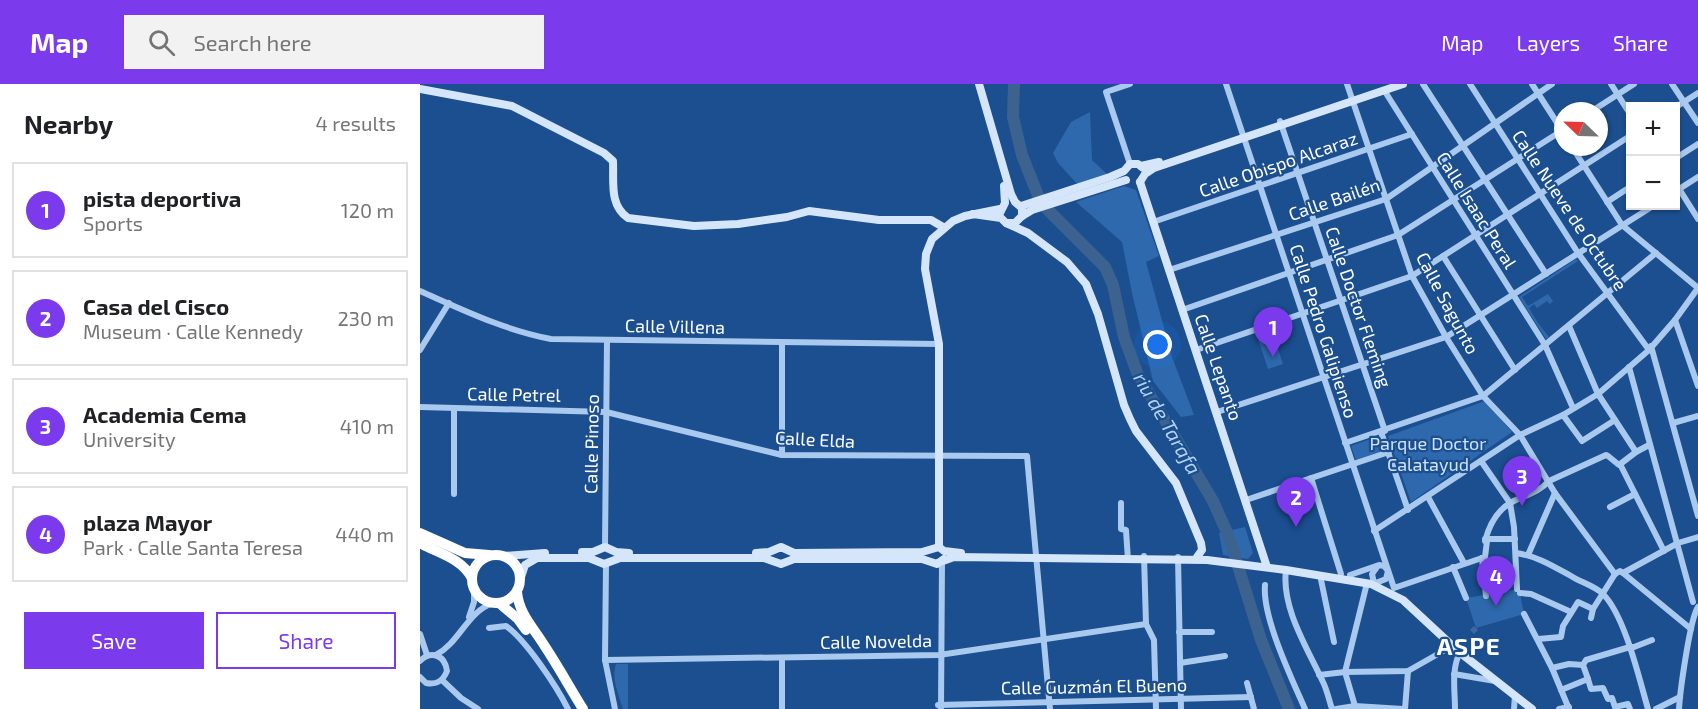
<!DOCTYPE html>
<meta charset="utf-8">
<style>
:root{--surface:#fff;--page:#f2f2f2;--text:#202124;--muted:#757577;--line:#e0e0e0;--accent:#7c3aed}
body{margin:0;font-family:"Exo 2",sans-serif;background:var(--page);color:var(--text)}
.controls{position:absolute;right:18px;top:18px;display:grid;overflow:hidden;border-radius:0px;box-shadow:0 2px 4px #0004}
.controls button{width:54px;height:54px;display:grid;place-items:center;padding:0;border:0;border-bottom:2px solid var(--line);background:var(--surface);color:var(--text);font:30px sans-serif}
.compass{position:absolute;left:1134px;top:18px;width:54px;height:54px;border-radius:50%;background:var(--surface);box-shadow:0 2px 4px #0004;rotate:293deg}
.you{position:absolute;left:738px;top:261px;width:21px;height:21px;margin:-15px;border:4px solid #fff;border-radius:50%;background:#1a73e8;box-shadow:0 0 0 9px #1a73e833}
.badge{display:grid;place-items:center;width:39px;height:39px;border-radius:50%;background:var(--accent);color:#fff;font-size:20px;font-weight:700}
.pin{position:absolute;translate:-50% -50px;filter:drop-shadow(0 2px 3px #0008)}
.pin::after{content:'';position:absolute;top:32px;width:21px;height:18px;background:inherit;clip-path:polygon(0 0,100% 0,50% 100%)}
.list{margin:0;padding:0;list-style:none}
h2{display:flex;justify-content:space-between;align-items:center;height:78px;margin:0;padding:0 24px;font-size:26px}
h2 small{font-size:20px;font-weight:400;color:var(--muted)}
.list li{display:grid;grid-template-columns:39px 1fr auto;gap:18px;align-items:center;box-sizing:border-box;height:96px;margin:0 12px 12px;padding:0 12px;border:2px solid var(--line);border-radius:0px}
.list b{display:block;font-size:22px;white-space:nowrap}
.list p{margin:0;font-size:20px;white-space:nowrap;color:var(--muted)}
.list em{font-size:20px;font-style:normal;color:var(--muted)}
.actions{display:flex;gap:12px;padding:18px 24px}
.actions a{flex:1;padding:14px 0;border:2px solid var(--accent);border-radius:0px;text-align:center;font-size:21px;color:var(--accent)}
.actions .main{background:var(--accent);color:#fff}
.icon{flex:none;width:33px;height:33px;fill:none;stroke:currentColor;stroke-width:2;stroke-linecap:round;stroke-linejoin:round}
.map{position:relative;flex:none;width:1278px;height:625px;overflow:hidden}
header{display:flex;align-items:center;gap:36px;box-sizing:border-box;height:84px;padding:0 30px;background:var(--accent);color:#fff}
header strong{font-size:28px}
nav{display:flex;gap:33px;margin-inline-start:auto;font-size:21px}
.search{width:420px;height:54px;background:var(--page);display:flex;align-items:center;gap:15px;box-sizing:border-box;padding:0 21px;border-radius:0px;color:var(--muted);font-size:22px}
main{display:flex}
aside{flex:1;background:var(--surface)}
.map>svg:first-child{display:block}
.green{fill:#2e69ad}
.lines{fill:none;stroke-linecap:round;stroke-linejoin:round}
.river{stroke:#3c6290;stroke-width:12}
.street-tunnel{stroke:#3d69a0;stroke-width:6;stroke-dasharray:6 3;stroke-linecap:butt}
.street{stroke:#a9c9ee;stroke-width:6}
.secondary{stroke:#d6e6fa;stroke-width:8}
.highway{stroke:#fff;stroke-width:10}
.labels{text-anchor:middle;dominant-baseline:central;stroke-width:4.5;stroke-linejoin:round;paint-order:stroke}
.street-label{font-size:18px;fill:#fff;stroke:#1b4f8f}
.park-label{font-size:18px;fill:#cfe3fa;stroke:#1b4f8f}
.water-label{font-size:20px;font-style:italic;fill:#b5d3f5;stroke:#1b4f8f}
.district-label{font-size:24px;font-weight:bold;letter-spacing:1.5px;fill:#fff;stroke:#1b4f8f}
</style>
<header>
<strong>Map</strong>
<div class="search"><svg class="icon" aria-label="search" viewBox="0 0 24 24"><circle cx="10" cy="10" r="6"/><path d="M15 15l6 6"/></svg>Search here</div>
<nav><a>Map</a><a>Layers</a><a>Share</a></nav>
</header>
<main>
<aside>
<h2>Nearby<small>4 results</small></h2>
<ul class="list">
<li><span class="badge">1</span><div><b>pista deportiva</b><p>Sports</p></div><em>120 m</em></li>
<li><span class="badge">2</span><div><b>Casa del Cisco</b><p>Museum · Calle Kennedy</p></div><em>230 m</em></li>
<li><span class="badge">3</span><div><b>Academia Cema</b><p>University</p></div><em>410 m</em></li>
<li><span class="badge">4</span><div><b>plaza Mayor</b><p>Park · Calle Santa Teresa</p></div><em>440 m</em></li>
</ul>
<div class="actions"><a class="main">Save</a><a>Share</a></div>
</aside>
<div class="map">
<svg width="1278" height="625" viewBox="0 0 1278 625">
<rect width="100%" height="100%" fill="#1b4f8f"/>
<g class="green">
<path d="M670,28l2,48 18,17 -30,10 -22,-24 -5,-10 18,-31z"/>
<path d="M704,102l12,4 23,66 -13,6 26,95 22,58 -13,2 -28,-36 -21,-88 -10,-51 -46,-40z"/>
<path d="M1156,175l2,2 -56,36 6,9 20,-12 5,7 -3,3 -3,-3 -10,7 -3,-4 -5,4 9,15 11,14 -3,2 -27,-42z"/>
<path d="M853,250l10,30 -15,5 -10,-30z"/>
<path d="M1065,317l27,31 -101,70 -23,-66z"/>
<path d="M962,351l6,14 -32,11 -5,-14z"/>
<path d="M825,443l8,26 -5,6 -25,-4 -4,-22z"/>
<path d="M1099,505l5,25 -48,14 -10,-30z"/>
<path d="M196,580h12v45h-5c-4,-13 -12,-31 -7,-45z"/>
</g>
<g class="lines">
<path class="river" d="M594,0l-1,33 9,38 19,48 64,64 8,18 11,52 14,38 75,126 16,36 32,103 28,69"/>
<path class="street-tunnel" d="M1052,548l4,-4"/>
<g class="street">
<path d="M806,0l168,504 88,-30"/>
<path d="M927,0l65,192 34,61 37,59 173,-143"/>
<path d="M1003,0l123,190"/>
<path d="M1050,0l108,169 71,97"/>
<path d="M1112,0l31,48"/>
<path d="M1191,0l19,30"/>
<path d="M1252,0l26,39"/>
<path d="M964,6l161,255 28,63"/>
<path d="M1256,23l22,-14"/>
<path d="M1172,27l42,-27"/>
<path d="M860,37l105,310"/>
<path d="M1152,63l50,78 76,63"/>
<path d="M1256,74l22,-14"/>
<path d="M710,80l-24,-72 24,-8"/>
<path d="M1256,100l22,35"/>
<path d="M1256,107l22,-14"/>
<path d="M1187,118l23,-15"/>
<path d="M733,138l259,-88"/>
<path d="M1023,172l72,114"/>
<path d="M749,186l217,-71 166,-115"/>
<path d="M0,207c43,19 84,39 131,48l388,5"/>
<path d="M762,226l216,-75 165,-105"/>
<path d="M1255,236l23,66"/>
<path d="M1149,242l29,68 38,58"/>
<path d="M1231,262l47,170"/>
<path d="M0,266l29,-47"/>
<path d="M776,266l216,-74 218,-140"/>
<path d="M1209,283l64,235"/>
<path d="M0,323l186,5 176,43 245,1 23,253"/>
<path d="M34,324v86"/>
<path d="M797,328l229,-75 207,-131"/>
<path d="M1143,331l19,26 33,-21"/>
<path d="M1253,339l25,-7"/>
<path d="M961,348l27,78"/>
<path d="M925,359l138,-47 37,39 -146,96"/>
<path d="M362,371v-112"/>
<path d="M1061,377l29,42 4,24 3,62"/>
<path d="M1200,380l44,87"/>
<path d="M891,394l30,96"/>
<path d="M1008,413l36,66"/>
<path d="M826,416l143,-48"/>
<path d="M701,419v26l5,1 2,30"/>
<path d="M1190,423l25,-13"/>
<path d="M1065,455h30"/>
<path d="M185,463l2,-206"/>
<path d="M1096,469c21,3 37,13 55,23 9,6 24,10 32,18 22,22 36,84 45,115"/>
<path d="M1108,471l27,-62"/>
<path d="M724,472l2,68 8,16 2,69"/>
<path d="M758,473l3,152"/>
<path d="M1062,474l3,-1 2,-16h-2c4,-15 12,-31 27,-39 13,-7 26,-9 37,-21l57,-26 2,1 11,9 17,-13 13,-7"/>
<path d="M1062,474l4,38"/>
<path d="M186,480l-1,96 10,49"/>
<path d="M957,483l-5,7 2,9 4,3"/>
<path d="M1033,483l13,31"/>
<path d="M866,486c-5,38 22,79 37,112 4,8 6,18 9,27"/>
<path d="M1203,489l68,56"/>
<path d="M1195,490l-60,-81 -35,-58 43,-20 35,-21 51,-44 26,-30 23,-32"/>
<path d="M1195,490l5,-3 3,2 55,-30 20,-6"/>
<path d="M900,491l14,67"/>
<path d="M930,491l29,-10 5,1 4,5 -2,8 -13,5"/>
<path d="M845,501c-3,32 27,94 40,124"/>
<path d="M1100,509l11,1 40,18"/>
<path d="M1104,530l28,54 17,41"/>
<path d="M49,533l5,-15v-11"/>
<path d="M1171,534l2,-9 22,-35"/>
<path d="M69,544l17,-2c20,14 51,61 62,83"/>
<path d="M759,548h33"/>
<path d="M0,550l7,21"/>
<path d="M1118,555l23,-2 2,-11 15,-24 15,7"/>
<path d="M16,571c24,-13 31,-43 57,-52"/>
<path d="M362,574v51"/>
<path d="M185,576l334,-5 207,-31"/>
<path d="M0,577c11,-11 25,-6 27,10 -4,10 -10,14 -21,12l-6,-6"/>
<path d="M760,579l45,-7"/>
<path d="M1132,584l17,-4 14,1"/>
<path d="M1034,590l41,7"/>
<path d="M899,591l26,-3 63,-1 44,-25"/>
<path d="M1168,595l-5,-14 3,-5 44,-13h4l18,-7"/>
<path d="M22,596l19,18 17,11"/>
<path d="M827,599l7,26"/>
<path d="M1141,606l27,-11 3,10 12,-1 5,11 4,-1 3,9 13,-3 2,5"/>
<path d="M518,621l313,-8"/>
<path d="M521,624l1,-146"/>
<path d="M916,625l19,-3 48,3"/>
<path d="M933,625l2,-3 -10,-34 22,-89"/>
<path d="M985,625l3,-38"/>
<path d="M1035,625c0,-19 -4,-39 5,-57"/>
<path d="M1094,625l1,-14"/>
<path d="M1139,625l10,-2"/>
<path d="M1236,625l24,-12"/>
<path d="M1259,625c1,-17 11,-91 19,-102"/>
</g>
<g class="secondary">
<path d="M559,0l32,110 4,8 7,6v8"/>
<path d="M0,5l92,17 92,47 9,8c1,21 -4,44 15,57l66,8 44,-2 49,-7 22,-6 70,9h52l12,7"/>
<path d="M721,82l18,-4"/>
<path d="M720,98l127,385"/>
<path d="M720,98l5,-8 9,-6 249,-84"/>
<path d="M601,122l89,-29 14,-6 6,-7h8l5,4"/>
<path d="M580,129l5,-10 -1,-17"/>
<path d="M553,130l28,4 5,5 22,10 39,29 19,22 12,30 26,91 6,14 6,12 40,52 25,60 1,7 -5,7"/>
<path d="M587,139h8l7,-7 10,-6 94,-30"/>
<path d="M519,463l5,4 17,2"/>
<path d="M519,463v-203l-14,-75 1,-15 6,-15 21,-18 12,-5 35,-7"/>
<path d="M162,468h11l12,-5 11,5 13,1"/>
<path d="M336,469l13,-1 12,-5 13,6 128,-1 17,-5"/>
<path d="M83,472l42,-3"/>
<path d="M523,477l11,-4 253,3 79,10 85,14 32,16 55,51 74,58"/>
<path d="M101,493l4,-12 12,-7h52l15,6 16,-6h144l17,6 13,-5h128l15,5 7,-5"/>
</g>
<g class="highway">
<path d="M0,449l45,20 24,2"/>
<path d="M0,459c20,11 41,15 52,35"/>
<circle cx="76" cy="495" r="24"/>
<path d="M97,508c2,22 16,35 27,53 14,21 26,43 39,64"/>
<path d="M79,519l19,16 8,11"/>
</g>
</g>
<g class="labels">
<g class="street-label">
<text transform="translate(858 80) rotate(-19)">Calle Obispo Alcaraz</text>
<text transform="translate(914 115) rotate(-19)">Calle Bailén</text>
<text transform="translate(1057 126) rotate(58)">Calle Isaac Peral</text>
<text transform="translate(1150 126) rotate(56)">Calle Nueve de Octubre</text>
<text transform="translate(1028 219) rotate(62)">Calle Sagunto</text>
<text transform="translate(939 223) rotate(71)">Calle Doctor Fleming</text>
<text transform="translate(255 242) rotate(1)">Calle Villena</text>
<text transform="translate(904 247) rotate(72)">Calle Pedro Galipienso</text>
<text transform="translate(799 283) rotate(71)">Calle Lepanto</text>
<text transform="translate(94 310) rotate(1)">Calle Petrel</text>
<text transform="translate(395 355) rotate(3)">Calle Elda</text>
<text transform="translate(171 360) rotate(-89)">Calle Pinoso</text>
<text transform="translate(456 557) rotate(-1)">Calle Novelda</text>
<text transform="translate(674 602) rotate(-1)">Calle Guzmán El Bueno</text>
</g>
<g class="park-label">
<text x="1008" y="359">Parque Doctor<tspan x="1008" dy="21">Calatayud</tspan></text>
</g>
<g class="water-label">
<text transform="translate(748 339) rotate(60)">riu de Tarafa</text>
</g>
<g class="district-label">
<text x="1049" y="561">ASPE</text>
</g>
</g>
</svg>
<div class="controls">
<button>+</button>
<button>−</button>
</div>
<svg class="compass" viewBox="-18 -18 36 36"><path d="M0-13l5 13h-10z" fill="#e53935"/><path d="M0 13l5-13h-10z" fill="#757577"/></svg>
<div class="you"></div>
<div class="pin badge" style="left:853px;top:273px">1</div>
<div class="pin badge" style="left:876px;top:443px">2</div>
<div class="pin badge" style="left:1102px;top:422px">3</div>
<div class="pin badge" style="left:1076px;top:522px">4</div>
</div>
</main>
